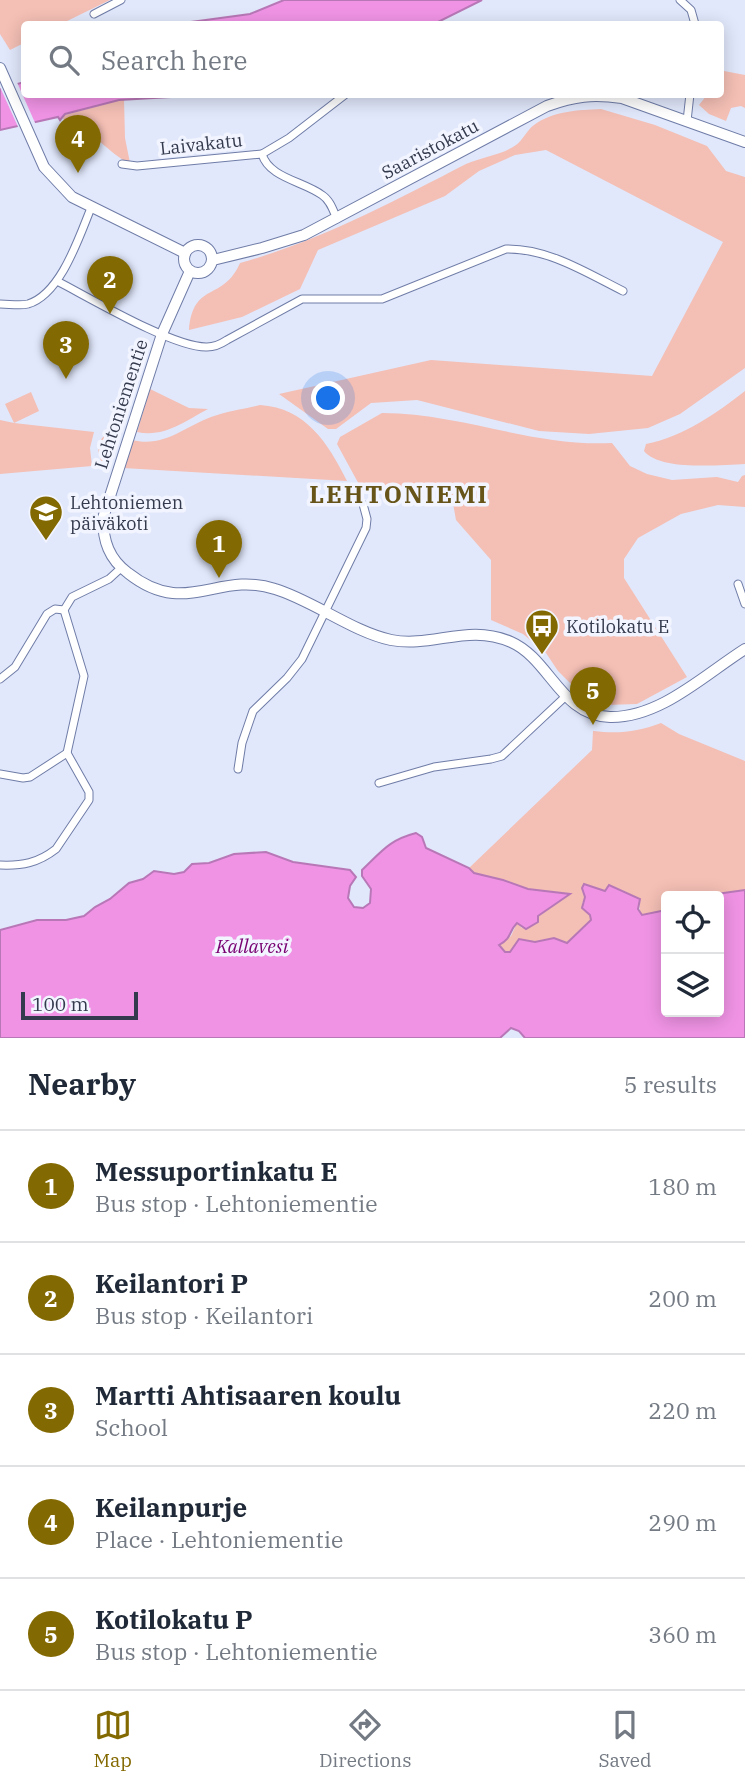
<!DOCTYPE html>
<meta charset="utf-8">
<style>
:root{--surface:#fff;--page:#f2f2f3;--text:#1f2937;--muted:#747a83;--line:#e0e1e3;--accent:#836901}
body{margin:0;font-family:"IBM Plex Serif",serif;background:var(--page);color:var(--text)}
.controls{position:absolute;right:21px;bottom:21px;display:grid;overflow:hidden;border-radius:7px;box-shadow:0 4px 18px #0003}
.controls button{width:63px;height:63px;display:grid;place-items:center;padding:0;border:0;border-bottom:2px solid var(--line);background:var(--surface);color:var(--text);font:35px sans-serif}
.scale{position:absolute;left:21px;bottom:18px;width:117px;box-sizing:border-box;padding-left:7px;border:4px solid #343a4d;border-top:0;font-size:19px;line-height:24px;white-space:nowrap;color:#343a4d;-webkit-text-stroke:5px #f2f5ff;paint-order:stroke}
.you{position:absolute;left:329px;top:399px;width:24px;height:24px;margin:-18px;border:5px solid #fff;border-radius:50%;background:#1a73e8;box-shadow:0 0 0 10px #1a73e833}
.badge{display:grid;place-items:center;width:46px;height:46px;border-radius:50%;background:var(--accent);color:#fff;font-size:23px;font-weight:700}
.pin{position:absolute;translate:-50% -58px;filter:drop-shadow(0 2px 4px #0008)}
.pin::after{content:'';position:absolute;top:37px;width:24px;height:21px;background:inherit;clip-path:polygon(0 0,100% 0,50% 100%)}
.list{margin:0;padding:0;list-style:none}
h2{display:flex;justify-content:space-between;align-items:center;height:91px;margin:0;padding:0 28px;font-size:30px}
h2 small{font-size:23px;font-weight:400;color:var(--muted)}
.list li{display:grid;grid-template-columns:46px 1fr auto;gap:21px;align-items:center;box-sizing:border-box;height:112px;padding:0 28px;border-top:2px solid var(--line)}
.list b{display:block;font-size:26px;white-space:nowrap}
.list p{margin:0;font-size:23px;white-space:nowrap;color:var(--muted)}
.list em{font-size:23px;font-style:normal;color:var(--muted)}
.icon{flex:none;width:38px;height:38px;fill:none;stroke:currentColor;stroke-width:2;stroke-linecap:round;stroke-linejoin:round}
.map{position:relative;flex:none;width:745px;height:1038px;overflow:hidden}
.search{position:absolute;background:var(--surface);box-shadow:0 4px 18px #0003;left:21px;right:21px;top:21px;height:77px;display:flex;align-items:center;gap:18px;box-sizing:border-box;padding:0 24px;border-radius:7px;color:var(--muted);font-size:26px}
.sheet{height:651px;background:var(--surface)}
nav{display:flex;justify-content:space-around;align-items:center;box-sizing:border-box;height:98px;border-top:2px solid var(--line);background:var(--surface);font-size:19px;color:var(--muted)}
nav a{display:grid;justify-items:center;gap:4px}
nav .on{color:var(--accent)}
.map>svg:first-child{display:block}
.green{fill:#f4bfb5}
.water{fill:#f093e5;stroke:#b878b7;stroke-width:2}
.pier{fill:#e1e8fb}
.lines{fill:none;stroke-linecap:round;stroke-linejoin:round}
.street-casing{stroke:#6f7ca7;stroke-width:9}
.secondary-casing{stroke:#6f7ca7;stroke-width:12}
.street{stroke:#fff;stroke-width:7}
.secondary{stroke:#fff;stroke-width:10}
.labels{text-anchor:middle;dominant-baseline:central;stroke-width:7;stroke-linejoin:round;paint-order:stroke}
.street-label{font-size:18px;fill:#343a4d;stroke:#f2f5ff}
.poi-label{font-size:18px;fill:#343a4d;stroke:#f2f5ff;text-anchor:start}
.water-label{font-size:19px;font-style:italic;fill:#780071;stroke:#f2f5ff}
.district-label{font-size:24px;font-weight:bold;letter-spacing:2px;fill:#665418;stroke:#f2f5ff}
</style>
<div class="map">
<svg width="745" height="1038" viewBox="0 0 745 1038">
<rect width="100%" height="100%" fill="#e1e8fb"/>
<g class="green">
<path d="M0,0h110l-49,24h-37v19l-14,7 -10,-16z"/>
<path d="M724,71l21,4v33l-4,-2 -10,2 -5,13 -17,-7 -10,-9 8,-10 13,-1 1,-18z"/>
<path d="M124,99l1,39 5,25c-22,-8 -39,-39 -63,-34l-4,-11 2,-3z"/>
<path d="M601,109l54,16 52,21 19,25 19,6v191l-65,46 -32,14 -59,6 -50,-3 -122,-31 -46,3 -35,26h-8l-49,-35 152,-34 221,16 71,-134 -177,-92 -31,5 -36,16 -34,25 -127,54 -18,39 -58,28 -53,13c4,-49 34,-28 51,-67 82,-23 150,-60 226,-99 15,-7 36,-9 50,-19 7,-5 11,-15 18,-20 19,-14 44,-15 67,-16z"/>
<path d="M150,389l39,19 19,1c-23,12 -44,29 -71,23z"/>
<path d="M745,391v73c-26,1 -85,7 -101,-13l2,-7c36,-7 70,-30 99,-53z"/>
<path d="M31,392l8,19 -25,12 80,9 -4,16 2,18 -92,8v-54l14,3 -9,-19z"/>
<path d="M260,405c46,3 68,38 87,76l-224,-13 9,-28c32,8 52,-13 79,-23 16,-6 33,-8 49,-12z"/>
<path d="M382,413c78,0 151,34 230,30l18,23 17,8 25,6 45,-3 21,5 4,-6 3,-1v32l-27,-2 -37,9 -43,24 -14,21v19l63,99 -50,27 -31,1 -20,-6 -28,-28 -12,-18 -23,-19 -32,-14v-60l-35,-40 -6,-34 -89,2 -24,-44 3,-7z"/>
<path d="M109,433l6,1 -10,34c-8,-12 -11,-28 4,-35z"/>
<path d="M661,723l18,11 66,27v129l-43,6h-36v14l-21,6 -5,-3 -1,-14 -30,-14 -4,6 -11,-4 -12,4 3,6 -3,7 2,6 6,5 1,5 -23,23 -14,-5 -19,4 -16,-3 -9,13 -8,-1 -3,-6 12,-9 6,-13 5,5 48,-34 -42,-5 -25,-9 -29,-7 -5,-5 123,-118 1,-19c26,3 44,1 68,-8z"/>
</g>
<g class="water">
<path d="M284,0h198l-48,24h-258l74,-10z"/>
<path d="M24,82v12l182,1 -87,5 -54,14 -5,6 -2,-3 -58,13v-41z"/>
<path d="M416,833l6,4 4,11 43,20 5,5 29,7 25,9 42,5 -32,22v6l-12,7 -9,-6c-9,9 -4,14 -18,22l6,7h5l9,-13 16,3 19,-4 13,5 24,-23 -1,-5 -8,-7 3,-11 -3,-9 2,-4 21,7 4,-6 31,14 -2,10 4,6 24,-5v102h53v-116h-17l43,-6v148h-220l-6,-7 -8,-3 -11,10h-500v-108l37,-10h29l18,-4 11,-9 15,-8 19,-16 14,-4 11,-8 20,3 10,-2 8,-8 17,-1 25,-9 32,-2 27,10 57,8 6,7 -6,9 -2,12 6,9 9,1 7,-5 1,-14 -9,-13v-6c20,-19 27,-30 54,-37z"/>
</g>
<path class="pier" d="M16,80l20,45 -17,4 -19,-42v-2z"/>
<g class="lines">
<g class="street-casing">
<g id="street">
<path d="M680,0l11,10 4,14"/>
<path d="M94,14l27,-14"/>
<path d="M687,121l3,-27"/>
<path d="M262,154l27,-16 57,-44"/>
<path d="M122,164l15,2 125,-12c7,24 41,27 60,41 8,5 11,15 15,24"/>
<path d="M57,281c33,17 117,67 150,66 7,0 14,-3 20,-7l75,-41h80l124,-50c42,-1 81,24 117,42"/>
<path d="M0,304c9,0 20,2 28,0 33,-10 51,-67 63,-96"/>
<path d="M738,584l7,20"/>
<path d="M0,679l15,-12 32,-53 8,-5 9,1"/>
<path d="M238,769l4,-26 11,-32 34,-33 15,-19 64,-131 1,-9 -4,-15"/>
<path d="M0,774l23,4 7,-1 37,-24"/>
<path d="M379,783l55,-16 57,-8 11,-3 64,-60"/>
<path d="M0,865c22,1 38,-2 56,-16l33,-49v-8l-22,-39 17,-77 -20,-66 8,-13 37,-18 12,-11"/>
</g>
</g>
<g class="secondary-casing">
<g id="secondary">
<path d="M0,68l44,99 28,30 113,56"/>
<circle cx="198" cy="259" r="14"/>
<path d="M213,260l49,-12 42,-13 243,-129c28,-10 45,-12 75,-8l123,44"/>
<path d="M190,271l-28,63 -59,184c0,23 6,41 25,55 58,46 89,-3 147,16 37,11 78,43 116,51 42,8 77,-17 120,2 39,17 50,74 99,75 50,1 94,-42 135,-68"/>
</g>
</g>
<use href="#street" class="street"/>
<use href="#secondary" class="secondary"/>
</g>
<defs>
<g id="school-pin" transform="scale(1.75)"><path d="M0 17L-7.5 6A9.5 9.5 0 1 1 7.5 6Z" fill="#836901" stroke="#f2f5ff"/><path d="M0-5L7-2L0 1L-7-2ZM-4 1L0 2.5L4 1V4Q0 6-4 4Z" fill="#fff"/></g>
<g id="bus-pin" transform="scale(1.75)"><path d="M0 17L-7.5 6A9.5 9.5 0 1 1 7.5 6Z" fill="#836901" stroke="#f2f5ff"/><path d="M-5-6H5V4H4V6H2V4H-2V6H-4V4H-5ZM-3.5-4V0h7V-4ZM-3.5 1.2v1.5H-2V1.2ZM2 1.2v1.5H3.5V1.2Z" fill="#fff"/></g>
</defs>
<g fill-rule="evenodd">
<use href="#school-pin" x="46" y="512"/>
<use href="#bus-pin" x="542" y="626"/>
</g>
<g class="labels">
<g class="street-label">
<text transform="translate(201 144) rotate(-6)">Laivakatu</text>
<text transform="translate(430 149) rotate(-28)">Saaristokatu</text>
<text transform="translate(121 404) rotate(-72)">Lehtoniementie</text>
</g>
<g class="poi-label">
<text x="70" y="502">Lehtoniemen<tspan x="70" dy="21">päiväkoti</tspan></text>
<text x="566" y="626">Kotilokatu E</text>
</g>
<g class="water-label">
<text x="252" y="946">Kallavesi</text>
</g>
<g class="district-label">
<text x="399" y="494">LEHTONIEMI</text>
</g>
</g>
</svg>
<div class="controls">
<button><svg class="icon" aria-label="locate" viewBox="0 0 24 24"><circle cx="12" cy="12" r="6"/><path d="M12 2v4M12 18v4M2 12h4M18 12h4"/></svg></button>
<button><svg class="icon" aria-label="layers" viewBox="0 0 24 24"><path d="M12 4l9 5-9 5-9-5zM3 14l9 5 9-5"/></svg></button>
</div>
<div class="scale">100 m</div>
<div class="you"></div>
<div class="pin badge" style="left:219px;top:578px">1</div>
<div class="pin badge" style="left:110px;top:314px">2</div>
<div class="pin badge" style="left:66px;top:379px">3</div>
<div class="pin badge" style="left:78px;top:173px">4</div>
<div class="pin badge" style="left:593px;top:725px">5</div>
<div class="search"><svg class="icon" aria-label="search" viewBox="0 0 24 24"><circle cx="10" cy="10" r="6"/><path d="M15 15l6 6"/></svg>Search here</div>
</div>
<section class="sheet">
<h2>Nearby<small>5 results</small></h2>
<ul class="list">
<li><span class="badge">1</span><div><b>Messuportinkatu E</b><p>Bus stop · Lehtoniementie</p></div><em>180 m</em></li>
<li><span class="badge">2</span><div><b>Keilantori P</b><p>Bus stop · Keilantori</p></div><em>200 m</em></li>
<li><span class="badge">3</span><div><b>Martti Ahtisaaren koulu</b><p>School</p></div><em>220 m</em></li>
<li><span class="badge">4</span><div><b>Keilanpurje</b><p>Place · Lehtoniementie</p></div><em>290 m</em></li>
<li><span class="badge">5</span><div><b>Kotilokatu P</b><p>Bus stop · Lehtoniementie</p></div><em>360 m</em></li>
</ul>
</section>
<nav>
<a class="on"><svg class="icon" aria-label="map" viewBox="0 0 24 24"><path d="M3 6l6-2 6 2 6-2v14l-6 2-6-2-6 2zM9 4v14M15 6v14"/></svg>Map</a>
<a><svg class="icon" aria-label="directions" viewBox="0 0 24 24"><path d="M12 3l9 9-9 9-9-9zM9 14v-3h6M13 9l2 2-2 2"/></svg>Directions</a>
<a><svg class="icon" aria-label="saved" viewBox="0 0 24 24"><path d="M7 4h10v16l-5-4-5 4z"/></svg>Saved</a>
</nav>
